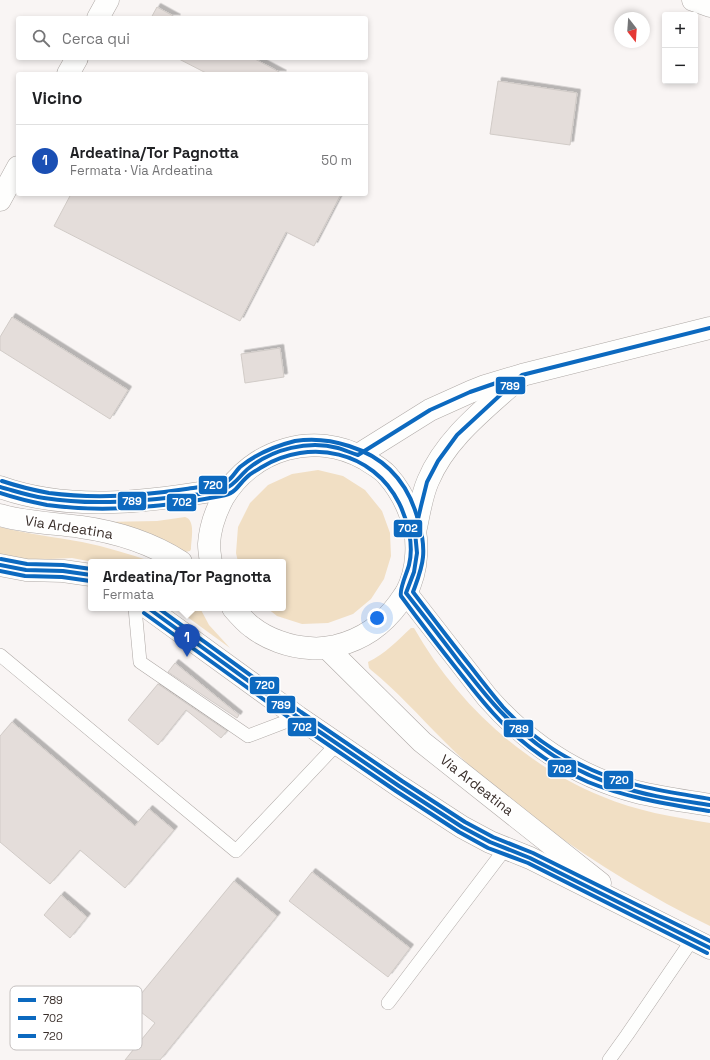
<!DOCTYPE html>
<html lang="it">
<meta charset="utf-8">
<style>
:root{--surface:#fff;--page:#f6f6f6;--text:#202124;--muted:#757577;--line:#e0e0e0;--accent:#db2777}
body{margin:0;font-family:"Space Grotesk",sans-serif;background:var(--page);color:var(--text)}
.controls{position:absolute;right:12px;top:12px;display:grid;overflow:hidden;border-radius:4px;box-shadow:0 2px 6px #0003}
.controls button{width:36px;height:36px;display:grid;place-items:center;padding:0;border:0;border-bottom:1px solid var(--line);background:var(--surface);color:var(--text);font:20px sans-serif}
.compass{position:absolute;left:614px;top:12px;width:36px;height:36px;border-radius:50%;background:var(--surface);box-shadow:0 2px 6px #0003;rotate:163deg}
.you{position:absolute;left:377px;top:618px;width:14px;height:14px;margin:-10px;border:3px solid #fff;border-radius:50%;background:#1a73e8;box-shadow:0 0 0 6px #1a73e833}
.badge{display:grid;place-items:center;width:26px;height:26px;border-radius:50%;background:var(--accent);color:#fff;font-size:13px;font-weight:700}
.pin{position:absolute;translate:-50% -33px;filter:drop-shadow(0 1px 2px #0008)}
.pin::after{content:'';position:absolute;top:21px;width:14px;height:12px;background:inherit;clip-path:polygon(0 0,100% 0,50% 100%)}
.popup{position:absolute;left:88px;top:559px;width:198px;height:52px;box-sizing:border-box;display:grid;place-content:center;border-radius:4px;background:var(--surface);filter:drop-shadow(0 1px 3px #0005);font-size:13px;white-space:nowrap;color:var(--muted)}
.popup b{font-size:15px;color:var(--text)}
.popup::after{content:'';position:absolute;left:50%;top:100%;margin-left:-8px;border:8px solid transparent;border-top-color:var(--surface)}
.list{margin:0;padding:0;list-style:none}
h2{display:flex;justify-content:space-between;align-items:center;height:52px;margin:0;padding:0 16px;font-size:17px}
h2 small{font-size:13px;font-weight:400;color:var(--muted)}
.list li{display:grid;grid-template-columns:26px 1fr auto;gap:12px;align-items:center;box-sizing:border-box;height:72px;padding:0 16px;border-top:1px solid var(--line)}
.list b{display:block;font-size:15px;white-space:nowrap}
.list p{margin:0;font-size:13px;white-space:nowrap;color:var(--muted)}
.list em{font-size:13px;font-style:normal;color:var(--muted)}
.icon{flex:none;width:22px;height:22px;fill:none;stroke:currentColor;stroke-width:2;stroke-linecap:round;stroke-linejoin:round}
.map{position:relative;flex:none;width:710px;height:1060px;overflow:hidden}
.search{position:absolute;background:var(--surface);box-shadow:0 2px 6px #0003;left:16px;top:16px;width:352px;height:44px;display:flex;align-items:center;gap:10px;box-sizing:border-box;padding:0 14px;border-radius:4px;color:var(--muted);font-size:15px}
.panel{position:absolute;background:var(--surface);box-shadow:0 2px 6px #0003;left:16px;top:72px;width:352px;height:124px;border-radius:4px}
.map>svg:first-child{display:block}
.green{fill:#f1dfc4}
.building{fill:#e4ddda;stroke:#d1cbc7;filter:url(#shadow)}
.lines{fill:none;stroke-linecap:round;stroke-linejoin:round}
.service-casing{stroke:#afa9a6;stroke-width:14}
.minor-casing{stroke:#afa9a6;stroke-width:23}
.tertiary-casing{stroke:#afa9a6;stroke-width:23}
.secondary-casing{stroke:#afa9a6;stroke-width:23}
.service{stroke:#fefefd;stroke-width:13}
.minor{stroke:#fefefd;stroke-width:22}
.tertiary{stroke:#fefefd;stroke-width:22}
.secondary{stroke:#fefefd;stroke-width:22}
.bus-1-casing{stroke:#fff;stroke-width:7}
.bus-2-casing{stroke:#fff;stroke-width:7}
.bus-3-casing{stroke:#fff;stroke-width:7}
.bus-1{stroke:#0c69bf;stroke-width:4}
.bus-2{stroke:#0c69bf;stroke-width:4}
.bus-3{stroke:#0c69bf;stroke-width:4}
.labels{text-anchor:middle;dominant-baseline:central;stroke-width:4;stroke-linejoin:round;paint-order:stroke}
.street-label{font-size:14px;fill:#392e2a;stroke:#fff}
.key{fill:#fff;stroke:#c4c0bf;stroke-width:1}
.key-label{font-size:11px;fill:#392e2a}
.line-badge{stroke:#fff;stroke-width:1.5}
.badge-label{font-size:11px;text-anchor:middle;font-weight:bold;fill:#fff}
</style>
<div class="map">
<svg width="710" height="1060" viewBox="0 0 710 1060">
<defs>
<filter id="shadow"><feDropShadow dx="3.5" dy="-3.5" stdDeviation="0" flood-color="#0004"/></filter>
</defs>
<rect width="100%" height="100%" fill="#f9f5f4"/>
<g class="green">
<path d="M318,470l25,6 22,14 17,21 8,22 1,23 -7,23 -13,20 -18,15 -25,9 -26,1 -25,-8 -10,-8h16v-46h-45l-2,-9 2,-26 12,-24 18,-18 24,-11z"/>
<path d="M185,517c11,3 6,23 6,32l-1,2 -5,1 -82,-30 54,-1z"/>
<path d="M0,527c27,7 55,10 82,15 24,5 48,12 71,20h-60l-21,-4 -42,2 -30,-4z"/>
<path d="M175,608h25l9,17 21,23z"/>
<path d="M411,628h3c42,74 107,135 187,168 35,15 72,21 109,27v103c-58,-28 -113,-62 -166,-100 -18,-14 -37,-28 -55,-43 -16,-14 -31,-28 -46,-43 -24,-24 -46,-49 -72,-70l-2,-2 -1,-6c17,-8 30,-22 43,-34z"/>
</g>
<g class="building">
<path d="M157,7l20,11h-26z"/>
<path d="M177,58h76l30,16h-75z"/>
<path d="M498,81l79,12 -7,52 -80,-11z"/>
<path d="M71,194h270l-27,52 -28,-14 -46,89 -186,-95z"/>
<path d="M12,317l116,73 -18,29 -110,-69v-13z"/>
<path d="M280,348l4,29 -39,6 -4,-29z"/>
<path d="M175,663l64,52 -2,3 -69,-46z"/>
<path d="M158,684l69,47 -6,7 -35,-28 -28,35 -30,-25z"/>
<path d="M12,722l123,104 14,-17 25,21 -49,58 -45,-38 -30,34 -50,-42v-106z"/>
<path d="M312,872l98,76 -22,29 -99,-76z"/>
<path d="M234,881l43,35 -117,144h-35l30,-37 -23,-18z"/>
<path d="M61,895l26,22 -17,21 -26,-23z"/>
</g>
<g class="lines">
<g class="service-casing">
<g id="service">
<path d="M135,608l5,54 108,74 50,-19"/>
<path d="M0,655l236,196 101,-107"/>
<path d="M388,1003l117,-154"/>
<path d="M609,1060l18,-25 65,-95"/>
</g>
</g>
<g class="minor-casing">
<g id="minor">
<path d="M693,0l17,6"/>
<path d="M98,18l10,-18"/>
<path d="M68,74l9,-16"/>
<path d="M0,200l18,-33"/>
</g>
</g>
<g class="tertiary-casing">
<g id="tertiary">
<path d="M358,455l72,-45 40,-18 15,-6 37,-11 188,-47"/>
<path d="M415,532c4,-17 6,-35 13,-51 18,-43 57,-72 90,-102"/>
</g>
</g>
<g class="secondary-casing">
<g id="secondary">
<path d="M0,487c72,26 156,14 229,1"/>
<path d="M0,515c27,8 54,8 81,12 36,5 70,16 100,35"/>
<path d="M211,562c-1,-6 -2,-12 -2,-18 1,-16 7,-33 14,-46 29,-49 92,-68 142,-39 7,5 16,9 22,16 10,11 18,25 23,39 10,23 8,57 -4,79 -2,3 -5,7 -7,10 -17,23 -36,36 -63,43 -9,2 -19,3 -27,2 -19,-1 -42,-9 -57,-21 -7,-5 -13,-12 -19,-19"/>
<path d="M0,565l26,5 37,1 28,4"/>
<path d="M406,593l81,104c41,47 90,80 150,95 24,6 49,9 73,13"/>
<path d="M148,608l150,109 101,69 63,41 28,15 40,16 180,90"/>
<path d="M327,648l95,94 178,141"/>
</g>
</g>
<use href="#service" class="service"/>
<use href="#minor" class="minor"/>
<use href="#tertiary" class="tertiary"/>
<use href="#secondary" class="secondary"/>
<g class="bus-1-casing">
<g id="bus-1">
<path d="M710,328l-188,47 -65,60 -19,26 -11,21 -6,24 -6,26 2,21 -3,19 -8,21c18,23 36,46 54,70 14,17 27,35 43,51 31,32 69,57 112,71 31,11 63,15 95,20"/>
<path d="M0,487c15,4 29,9 44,11 44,7 88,4 131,-1 17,-2 35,-3 51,-9 9,-3 15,-14 23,-20 24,-19 59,-28 89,-20 7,2 13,5 20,7l72,-45 40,-18 29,-10"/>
<path d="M0,565l26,5 37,1 28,4"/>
<path d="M148,608l150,109 101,69 63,41 28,15 40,16 180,90"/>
</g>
</g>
<g class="bus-2-casing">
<g id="bus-2">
<path d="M0,493c15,5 31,9 47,12 57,8 118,2 174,-9 16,-3 15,-9 26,-19 4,-4 10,-7 15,-10 48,-29 111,-16 137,36 9,18 15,42 10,62 -2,8 -10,24 -8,31 19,26 39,52 59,77 11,14 21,27 33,40 26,29 59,53 95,69 39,16 80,22 121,29"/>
<path d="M0,571l25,5 37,1 28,4"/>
<path d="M144,613l151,109 101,69 63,41 29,16 40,15 179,90"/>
</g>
</g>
<g class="bus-3-casing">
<g id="bus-3">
<path d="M2,481c15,5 31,9 47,12 46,6 92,3 137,-4 13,-2 27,-3 40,-7 6,-3 9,-10 14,-15 16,-13 35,-21 55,-26 19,-3 36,-1 54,5 38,12 61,39 70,78 3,10 5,22 4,33 -1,12 -6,24 -10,35 19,25 38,50 58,75 10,13 21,27 32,40 25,27 55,48 89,63 38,17 78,22 118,29"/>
<path d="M1,559l26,5 36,1 28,4"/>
<path d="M158,608l143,104 101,69 63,41 28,15 40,16 177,88"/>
</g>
</g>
<use href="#bus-1" class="bus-1"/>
<use href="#bus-2" class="bus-2"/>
<use href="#bus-3" class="bus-3"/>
</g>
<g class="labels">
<g class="street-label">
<text transform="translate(69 527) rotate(9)">Via Ardeatina</text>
<text transform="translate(477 785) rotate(38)">Via Ardeatina</text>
</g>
</g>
<rect x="10" y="986" width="132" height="64" rx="6" class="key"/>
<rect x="18" y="998" width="18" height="4" fill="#0c69bf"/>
<rect x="18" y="1016" width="18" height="4" fill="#0c69bf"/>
<rect x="18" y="1034" width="18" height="4" fill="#0c69bf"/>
<g class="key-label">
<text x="43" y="1004">789</text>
<text x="43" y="1022">702</text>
<text x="43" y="1040">720</text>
</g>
<g class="line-badge">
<rect x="495" y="376" width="31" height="19" rx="4" fill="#0c69bf"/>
<rect x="198" y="475" width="30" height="20" rx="4" fill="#0c69bf"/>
<rect x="117" y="491" width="30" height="20" rx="4" fill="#0c69bf"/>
<rect x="166" y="493" width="31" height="19" rx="4" fill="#0c69bf"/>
<rect x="393" y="519" width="30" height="19" rx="4" fill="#0c69bf"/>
<rect x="249" y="676" width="31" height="19" rx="4" fill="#0c69bf"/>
<rect x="266" y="695" width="30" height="19" rx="4" fill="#0c69bf"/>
<rect x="287" y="717" width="30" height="20" rx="4" fill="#0c69bf"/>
<rect x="503" y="719" width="31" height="19" rx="4" fill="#0c69bf"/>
<rect x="547" y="759" width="30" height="19" rx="4" fill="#0c69bf"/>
<rect x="603" y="770" width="31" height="20" rx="4" fill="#0c69bf"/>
</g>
<g class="badge-label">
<text x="510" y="390">789</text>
<text x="213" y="489">720</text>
<text x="132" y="505">789</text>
<text x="182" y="506">702</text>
<text x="408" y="532">702</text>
<text x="265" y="689">720</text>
<text x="281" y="709">789</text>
<text x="302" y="731">702</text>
<text x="519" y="733">789</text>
<text x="562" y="773">702</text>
<text x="619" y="784">720</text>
</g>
</svg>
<div class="controls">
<button>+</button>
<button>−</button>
</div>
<svg class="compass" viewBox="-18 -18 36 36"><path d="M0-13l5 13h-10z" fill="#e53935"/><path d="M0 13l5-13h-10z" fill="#757577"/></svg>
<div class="you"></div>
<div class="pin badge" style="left:187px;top:657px;background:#1a4fb4">1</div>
<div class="popup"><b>Ardeatina/Tor Pagnotta</b>Fermata</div>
<div class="search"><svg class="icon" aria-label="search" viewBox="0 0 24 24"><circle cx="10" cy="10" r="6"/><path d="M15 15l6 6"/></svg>Cerca qui</div>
<section class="panel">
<h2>Vicino<small></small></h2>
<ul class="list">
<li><span class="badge" style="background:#1a4fb4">1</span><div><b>Ardeatina/Tor Pagnotta</b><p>Fermata · Via Ardeatina</p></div><em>50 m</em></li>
</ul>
</section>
</div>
